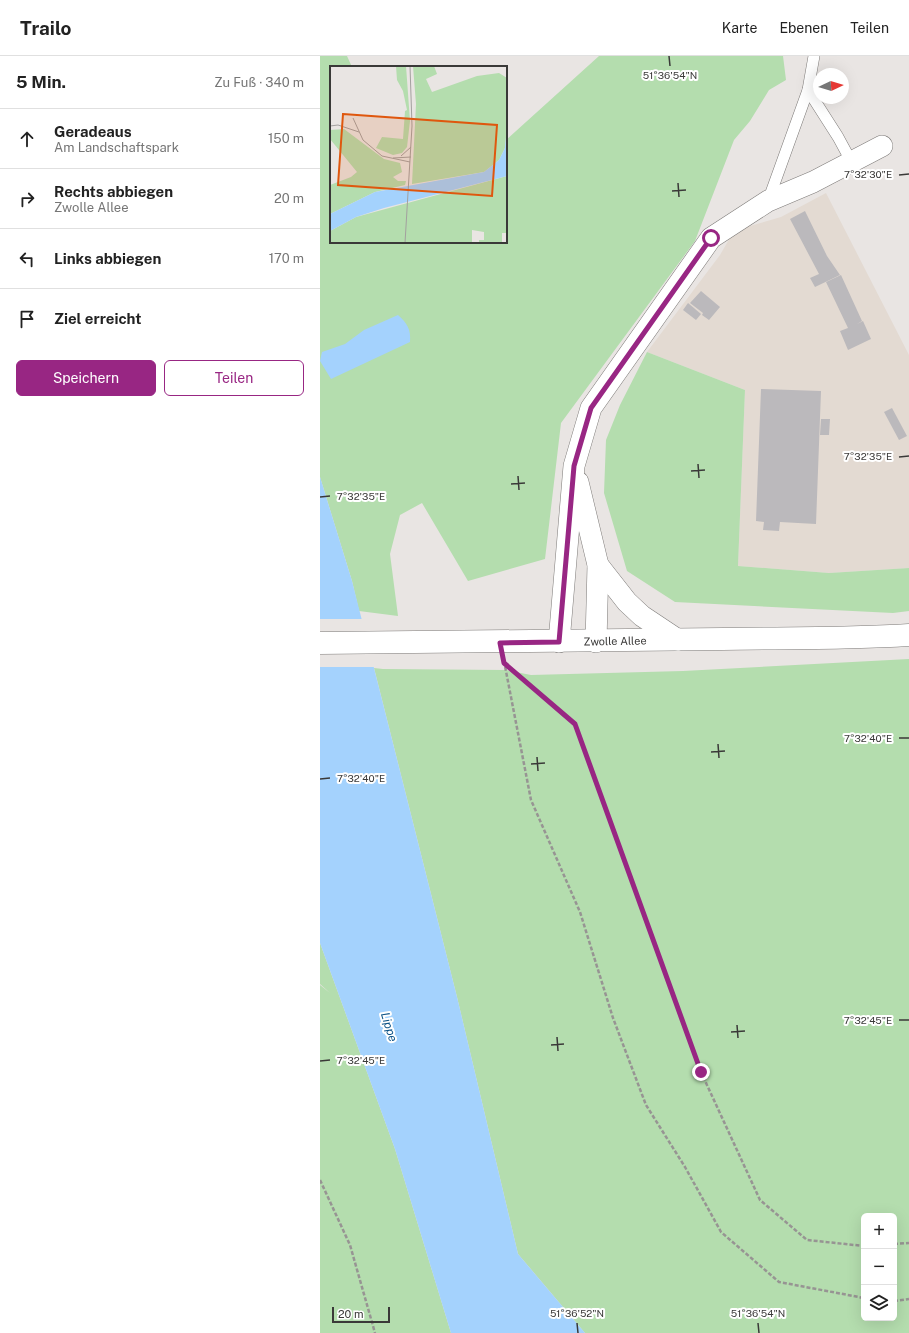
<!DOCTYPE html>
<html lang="de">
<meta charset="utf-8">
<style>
:root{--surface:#fff;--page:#f6f6f6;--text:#222;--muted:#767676;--line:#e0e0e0;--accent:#982683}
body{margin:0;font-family:"Public Sans",sans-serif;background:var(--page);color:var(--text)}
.controls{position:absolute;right:12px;bottom:12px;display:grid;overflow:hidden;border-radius:6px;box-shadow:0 4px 16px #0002}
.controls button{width:36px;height:36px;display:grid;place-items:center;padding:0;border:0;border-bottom:1px solid var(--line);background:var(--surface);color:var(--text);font:20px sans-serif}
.compass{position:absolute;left:493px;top:12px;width:36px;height:36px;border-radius:50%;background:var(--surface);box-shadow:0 4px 16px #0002;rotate:86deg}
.scale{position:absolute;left:12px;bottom:10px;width:58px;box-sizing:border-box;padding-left:4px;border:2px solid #3a3938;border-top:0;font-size:11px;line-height:14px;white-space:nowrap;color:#3a3938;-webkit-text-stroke:3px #fff;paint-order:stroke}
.stop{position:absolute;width:12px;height:12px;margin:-9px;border:3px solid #982683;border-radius:50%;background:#fff}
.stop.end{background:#982683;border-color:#fff;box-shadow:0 1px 4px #0008}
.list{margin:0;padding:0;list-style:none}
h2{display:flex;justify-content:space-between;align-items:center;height:52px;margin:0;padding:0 16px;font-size:17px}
h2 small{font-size:13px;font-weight:400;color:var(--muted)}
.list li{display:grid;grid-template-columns:26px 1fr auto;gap:12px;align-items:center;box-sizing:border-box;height:60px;padding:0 16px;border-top:1px solid var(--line)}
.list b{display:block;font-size:15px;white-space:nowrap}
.list p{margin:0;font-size:13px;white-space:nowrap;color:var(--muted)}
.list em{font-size:13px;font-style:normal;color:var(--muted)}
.actions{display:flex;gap:8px;padding:12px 16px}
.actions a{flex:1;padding:9px 0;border:1px solid var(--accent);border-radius:6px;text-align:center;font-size:14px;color:var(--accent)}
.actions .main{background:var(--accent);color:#fff}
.icon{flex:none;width:22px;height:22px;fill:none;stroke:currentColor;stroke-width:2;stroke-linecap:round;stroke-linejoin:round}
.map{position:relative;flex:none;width:589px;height:1277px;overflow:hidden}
header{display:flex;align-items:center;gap:24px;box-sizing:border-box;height:56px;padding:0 20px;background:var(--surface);border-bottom:1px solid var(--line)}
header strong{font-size:19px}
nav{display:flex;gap:22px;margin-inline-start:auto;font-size:14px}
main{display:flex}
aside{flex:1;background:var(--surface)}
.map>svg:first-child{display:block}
.built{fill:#e3dad2}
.green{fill:#b4ddae;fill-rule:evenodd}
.water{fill:#a4d2fd}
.pier{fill:#e9e5e3}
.building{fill:#bbb9bc}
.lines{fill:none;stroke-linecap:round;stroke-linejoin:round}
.service-casing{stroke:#7d7a78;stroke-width:12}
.minor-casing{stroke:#7d7a78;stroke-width:22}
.tertiary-casing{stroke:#7d7a78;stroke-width:23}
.path{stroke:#979493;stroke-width:2.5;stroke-dasharray:4 2;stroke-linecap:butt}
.service{stroke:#fff;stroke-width:11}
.minor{stroke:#fff;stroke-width:21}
.tertiary{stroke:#fff;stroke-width:22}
.route{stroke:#982683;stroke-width:5}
.ticks{fill:none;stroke:#3a3938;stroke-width:1.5}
.labels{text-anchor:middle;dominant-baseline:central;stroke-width:4;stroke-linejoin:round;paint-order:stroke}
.street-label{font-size:11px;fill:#3a3938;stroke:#fff}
.water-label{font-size:12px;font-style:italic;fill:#0e5488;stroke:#fff}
.inset-road{fill:none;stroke:#a3a09f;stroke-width:1}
.view{fill:#df570e;fill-opacity:0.15;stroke:#df570e;stroke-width:2}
.inset-edge{fill:none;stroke:#3a3938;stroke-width:2}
.ticks-label{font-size:10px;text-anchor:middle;fill:#3a3938;stroke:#fff;stroke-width:4;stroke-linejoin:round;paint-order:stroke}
</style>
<header>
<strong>Trailo</strong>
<nav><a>Karte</a><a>Ebenen</a><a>Teilen</a></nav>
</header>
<main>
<aside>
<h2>5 Min.<small>Zu Fuß · 340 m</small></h2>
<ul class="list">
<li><svg class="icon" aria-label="ahead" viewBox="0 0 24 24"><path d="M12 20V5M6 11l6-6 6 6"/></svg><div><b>Geradeaus</b><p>Am Landschaftspark</p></div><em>150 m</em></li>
<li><svg class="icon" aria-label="right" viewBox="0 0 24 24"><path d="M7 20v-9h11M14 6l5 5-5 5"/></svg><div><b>Rechts abbiegen</b><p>Zwolle Allee</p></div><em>20 m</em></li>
<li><svg class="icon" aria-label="left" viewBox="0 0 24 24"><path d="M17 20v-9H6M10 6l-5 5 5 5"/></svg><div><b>Links abbiegen</b></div><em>170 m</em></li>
<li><svg class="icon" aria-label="arrive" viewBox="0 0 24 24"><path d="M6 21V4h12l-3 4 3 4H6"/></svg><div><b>Ziel erreicht</b></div></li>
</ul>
<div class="actions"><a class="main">Speichern</a><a>Teilen</a></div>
</aside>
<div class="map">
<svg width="589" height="1277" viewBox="0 0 589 1277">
<rect width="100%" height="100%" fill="#e9e5e3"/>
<path class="built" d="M506,137l83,162v213l-80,5 -91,-7 7,-176 -98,-38 73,-97 11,-19 12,-8 38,-11z"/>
<g class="green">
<path d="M0,0h27l5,11h-21v175h175v-102l93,-84h184l3,24 -17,10 -19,31 -16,19 -39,101 -134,182 -16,136 -77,22 -46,-78 -22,12 -10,39 8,62 -39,-5 -7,-30 -32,-104z"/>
<path d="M327,296l98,38 -7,176 91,7 80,-5v43l-16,2 -218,-11 -48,-31 -23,-78 2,-53 14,-35z"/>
<path d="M589,603v674h-324l-67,-79 -61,-257 -83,-329 9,1 123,1 25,5 152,-4zM544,1160h30v102h-30z"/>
<path d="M0,887l75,206 56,184h-131v-348l10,8 -10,-9z"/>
</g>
<g class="water">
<path d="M78,259c9,8 13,14 12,27l-79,37 -11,-18 2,-9 23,-8 19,-14z"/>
<path d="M0,421l32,104 105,416 61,257 67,79h-134l-56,-184 -75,-206z"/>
</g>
<path class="pier" d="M0,563h43l12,48h-55z"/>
<g class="building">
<path d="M485,155l22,45 13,19 -25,12 -5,-9 9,-4 -29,-55z"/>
<path d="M521,219l21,46 -5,3 6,-3 8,18 -23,11 -8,-19 8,-3 -22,-46z"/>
<path d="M381,235l19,16 -11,13 -7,-5 1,-2 -13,-10z"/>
<path d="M368,247l13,11 -5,6 -13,-10z"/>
<path d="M441,333l60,2 -5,133 -36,-2 -1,9 -16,-1 1,-8 -8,-1z"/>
<path d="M572,352l15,28 -8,4 -15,-28z"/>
<path d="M501,363h9l-1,16h-9z"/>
</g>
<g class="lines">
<g class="service-casing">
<g id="service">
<path d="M488,34l30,47 13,24"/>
<path d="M448,145l40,-111 6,-34"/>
</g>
</g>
<g class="minor-casing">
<g id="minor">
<path d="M258,426l20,83 -2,77"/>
<path d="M278,509l29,37 15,14 36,24"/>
<path d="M239,586l15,-176 17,-58 120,-170 57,-37 45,-19 69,-36"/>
</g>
</g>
<g class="tertiary-casing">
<path id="tertiary" d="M0,587c134,-1 268,-2 402,-4 62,-1 125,0 187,-4"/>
</g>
<g class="path">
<path d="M184,605l27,139 49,112 33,106 33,87 39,62 36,65 58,50 85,16"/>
<path d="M185,607l70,62 126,347 59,128 47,40 57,6"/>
<path d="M0,1124l30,65 25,88"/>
<path d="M574,1188l15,-1"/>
<path d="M574,1245l15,-2"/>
</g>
<use href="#service" class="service"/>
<use href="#minor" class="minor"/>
<use href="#tertiary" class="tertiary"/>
</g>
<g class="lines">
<path class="route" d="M381,1016l-126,-348 -71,-61 -4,-20 59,-1 15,-176 17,-58 120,-170"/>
</g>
<path class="ticks" d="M349,0l1,10M579,119l10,-1M358,127l1,14M352,135l14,-1M579,401l10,-1M378,408l1,14M371,415l14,-1M198,420l1,14M191,428l14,-1M0,441l10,-1M579,682h10M398,688l1,14M391,696l14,-1M217,701l1,14M211,708l14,-1M0,723l10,-1M579,964h10M417,969l1,13M411,976l14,-1M237,981l1,14M231,989l13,-1M0,1005l10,-1M257,1267l1,10M438,1267l1,10"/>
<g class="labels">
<g class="street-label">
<text transform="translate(295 585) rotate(-1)">Zwolle Allee</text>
</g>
<g class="water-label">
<text transform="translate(69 971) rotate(73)">Lippe</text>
</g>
</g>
<g transform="translate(10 10)">
<rect width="177" height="177" fill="#e9e5e3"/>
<path d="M66,0h10l4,55 -3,26 -5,6 -9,2 -17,-7 6,-11 21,2 2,-28 2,-1 -4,-19 -6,-11zM83,0h21l3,8 -11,5 6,13 45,-16 22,-3 8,5v49l-2,21 -6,12 -15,12 -72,12 4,-80zM14,63l40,30 16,4 2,9 -9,5 5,4h8l-1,4 -30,7 -45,22v-29l21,-8 6,-5 -27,-33v-9zM177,110v57h-5v10h-23v-3h5v-8l-12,-2v13h-142v-12l26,-14z" fill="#b4ddae"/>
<path d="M177,61v49l-123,32 -28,9 -26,14v-17l45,-22 109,-20 15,-12 6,-12z" fill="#a4d2fd"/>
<path class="inset-road" d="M23,52l10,22 19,16 28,6M0,60l8,-1 21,7M71,90l10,-9M63,92l18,-1M75,177l7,-117 -2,-60"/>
<path class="view" d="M13,48l154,11 -5,71 -154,-11z"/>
<rect width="177" height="177" class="inset-edge"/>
</g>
<g class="ticks-label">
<text x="350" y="23">51°36'54"N</text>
<text x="548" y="122">7°32'30"E</text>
<text x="548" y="404">7°32'35"E</text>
<text x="41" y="444">7°32'35"E</text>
<text x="548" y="686">7°32'40"E</text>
<text x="41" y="726">7°32'40"E</text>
<text x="548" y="968">7°32'45"E</text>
<text x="41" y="1008">7°32'45"E</text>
<text x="257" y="1261">51°36'52"N</text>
<text x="438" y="1261">51°36'54"N</text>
</g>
</svg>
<div class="controls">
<button>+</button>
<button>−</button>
<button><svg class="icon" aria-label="layers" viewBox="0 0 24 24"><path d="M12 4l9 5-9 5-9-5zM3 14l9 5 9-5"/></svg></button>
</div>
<svg class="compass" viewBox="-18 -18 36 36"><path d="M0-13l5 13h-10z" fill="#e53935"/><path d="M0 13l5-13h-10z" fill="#767676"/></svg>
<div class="scale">20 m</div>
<div class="stop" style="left:391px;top:182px"></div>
<div class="stop end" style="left:381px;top:1016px"></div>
</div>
</main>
